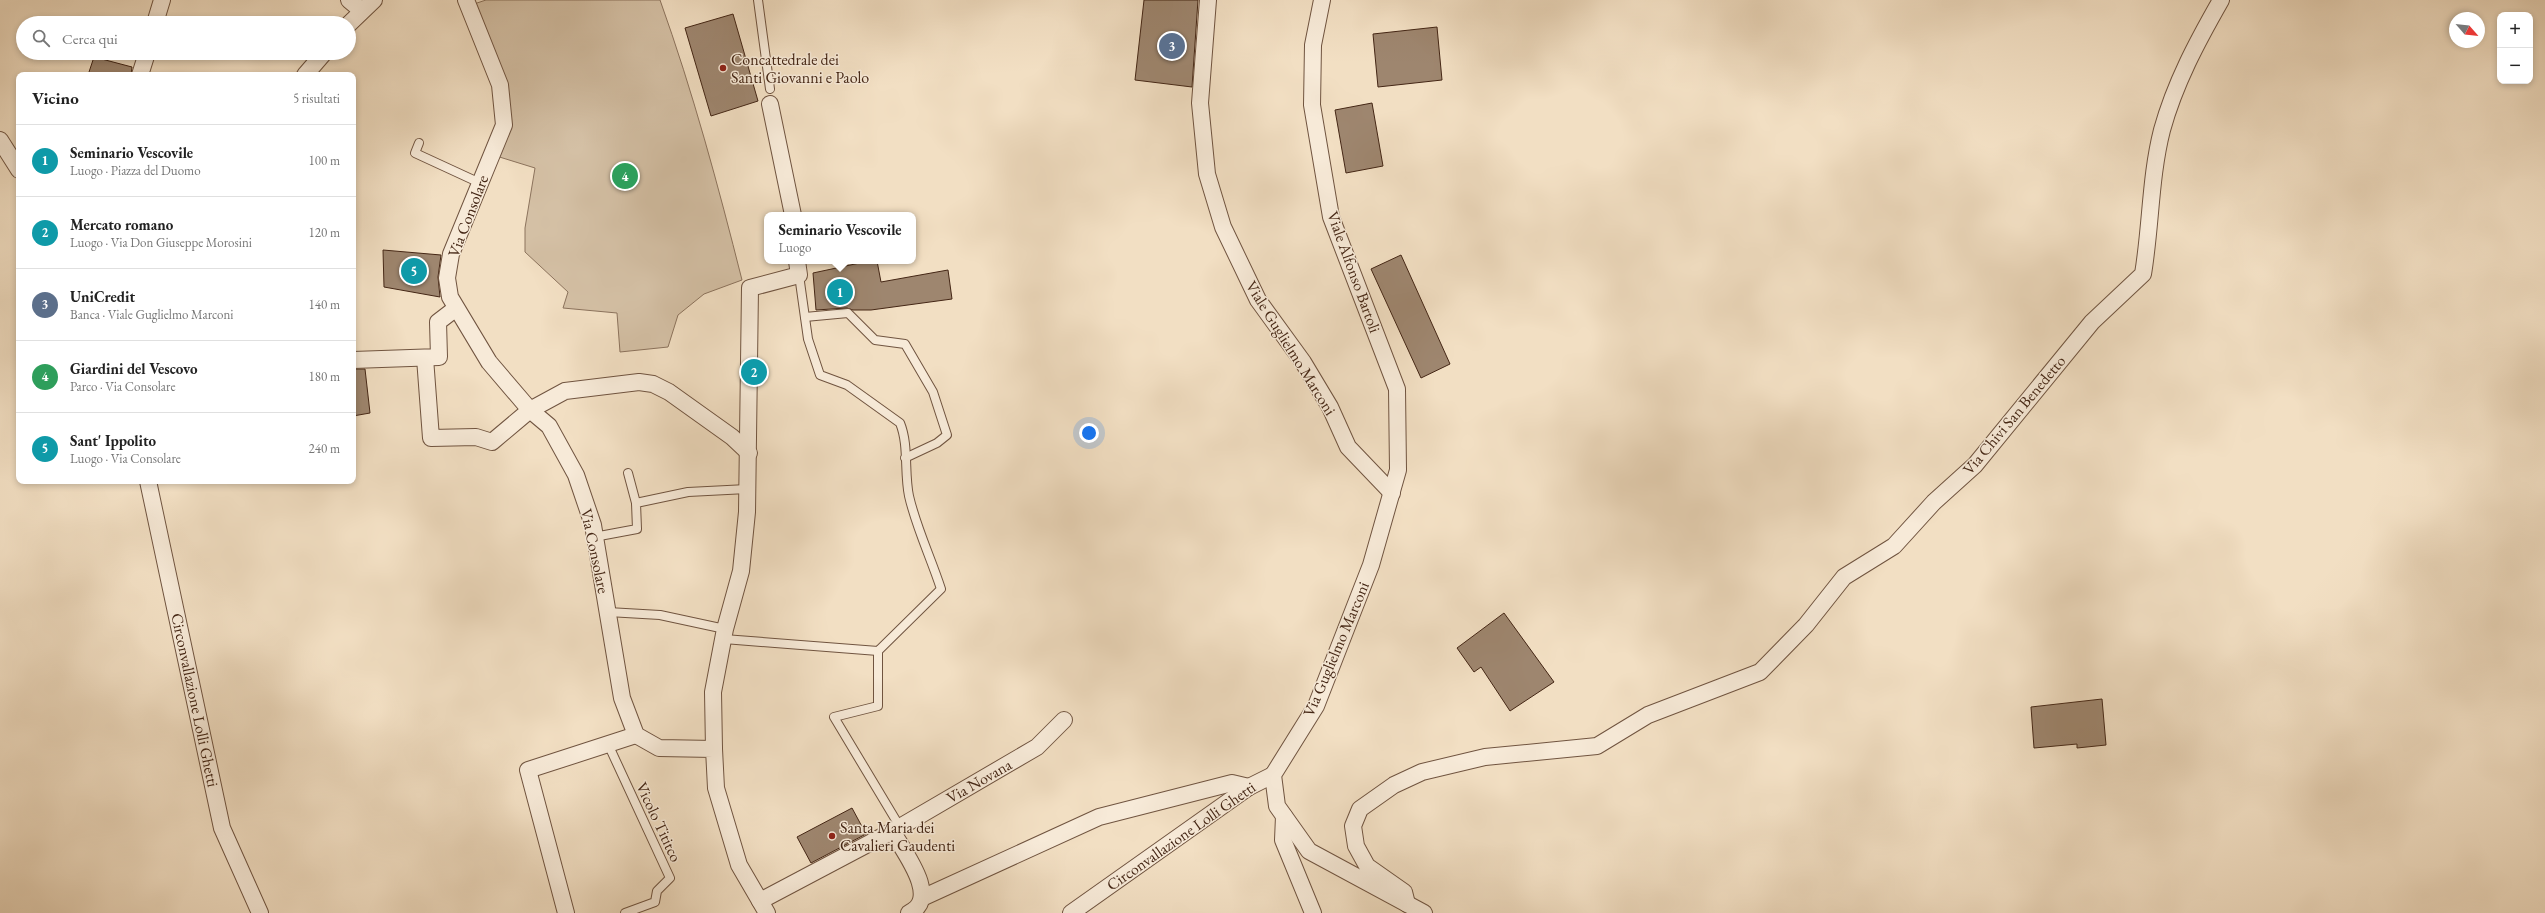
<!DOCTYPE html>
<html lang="it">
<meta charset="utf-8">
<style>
:root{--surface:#fff;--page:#f6f6f6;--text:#222;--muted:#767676;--line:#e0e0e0;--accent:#8f2418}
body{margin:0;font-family:"EB Garamond",serif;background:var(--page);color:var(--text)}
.controls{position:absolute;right:12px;top:12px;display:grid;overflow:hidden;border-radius:8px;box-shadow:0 2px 6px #0003}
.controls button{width:36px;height:36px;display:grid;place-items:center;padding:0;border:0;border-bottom:1px solid var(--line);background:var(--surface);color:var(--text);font:20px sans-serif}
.compass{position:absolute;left:2449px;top:12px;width:36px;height:36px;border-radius:50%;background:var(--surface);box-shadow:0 2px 6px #0003;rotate:118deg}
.you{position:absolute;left:1089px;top:433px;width:14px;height:14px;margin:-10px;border:3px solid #fff;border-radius:50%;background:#1a73e8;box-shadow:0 0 0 6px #1a73e833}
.badge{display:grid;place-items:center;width:26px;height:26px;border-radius:50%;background:var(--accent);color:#fff;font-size:13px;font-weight:700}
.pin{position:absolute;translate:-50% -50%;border:2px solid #fff;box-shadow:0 1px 4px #0006}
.popup{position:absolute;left:764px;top:212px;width:152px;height:52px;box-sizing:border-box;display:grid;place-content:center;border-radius:8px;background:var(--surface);filter:drop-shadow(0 1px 3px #0005);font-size:13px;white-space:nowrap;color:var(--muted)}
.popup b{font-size:15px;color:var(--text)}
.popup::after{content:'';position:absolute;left:50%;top:100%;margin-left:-8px;border:8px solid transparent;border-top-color:var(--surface)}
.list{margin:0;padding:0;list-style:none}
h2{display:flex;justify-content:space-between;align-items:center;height:52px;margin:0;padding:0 16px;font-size:17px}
h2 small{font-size:13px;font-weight:400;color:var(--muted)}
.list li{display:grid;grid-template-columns:26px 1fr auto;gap:12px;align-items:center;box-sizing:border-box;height:72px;padding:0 16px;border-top:1px solid var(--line)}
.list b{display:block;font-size:15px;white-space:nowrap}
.list p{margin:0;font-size:13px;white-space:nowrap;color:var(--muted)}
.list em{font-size:13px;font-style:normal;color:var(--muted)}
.icon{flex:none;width:22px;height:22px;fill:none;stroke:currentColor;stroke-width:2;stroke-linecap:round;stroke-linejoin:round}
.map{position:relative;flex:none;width:2545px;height:913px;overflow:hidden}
.search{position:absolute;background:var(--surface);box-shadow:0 2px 6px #0003;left:16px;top:16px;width:340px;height:44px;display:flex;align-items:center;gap:10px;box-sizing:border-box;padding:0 14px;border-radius:22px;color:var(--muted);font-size:15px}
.panel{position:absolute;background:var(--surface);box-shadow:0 2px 6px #0003;left:16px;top:72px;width:340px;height:412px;border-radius:8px}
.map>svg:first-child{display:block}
.green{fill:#d4c0a5;stroke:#8c735d}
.building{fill:#9e866f;stroke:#442615}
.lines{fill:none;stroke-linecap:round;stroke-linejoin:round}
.lane-casing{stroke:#705440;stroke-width:10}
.street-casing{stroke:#705440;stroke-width:18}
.lane{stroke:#f7ead8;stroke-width:8}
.street{stroke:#f7ead8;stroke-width:16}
.poi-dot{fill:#8f2418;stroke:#f7ead8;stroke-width:1.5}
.labels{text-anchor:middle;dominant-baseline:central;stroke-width:3;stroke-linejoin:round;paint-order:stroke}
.poi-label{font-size:16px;fill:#442615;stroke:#f7ead8;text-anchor:start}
.street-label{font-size:16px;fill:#442615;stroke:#f7ead8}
</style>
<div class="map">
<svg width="2545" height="913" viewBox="0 0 2545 913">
<rect width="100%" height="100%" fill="#f2dfc3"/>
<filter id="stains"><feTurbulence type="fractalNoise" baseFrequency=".005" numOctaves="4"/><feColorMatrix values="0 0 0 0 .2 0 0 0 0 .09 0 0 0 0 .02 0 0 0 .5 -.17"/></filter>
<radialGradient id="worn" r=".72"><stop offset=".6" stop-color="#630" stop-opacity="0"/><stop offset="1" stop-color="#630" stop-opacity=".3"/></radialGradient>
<path class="green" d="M486,0h174c33,92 58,185 82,280l-38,14 -26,21 -10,32 -48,5 -3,-39 -54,-5 5,-16 -43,-40v-24l10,-60 -42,-13 15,-20 -40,-129z"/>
<g class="building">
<path d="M1144,0h54l-6,87 -57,-7z"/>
<path d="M733,14l25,87 -47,15 -26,-88z"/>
<path d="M1437,27l5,53 -64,7 -5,-53z"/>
<path d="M94,57l38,10 -1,8h-43z"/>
<path d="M1372,103l11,63 -37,7 -11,-63z"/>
<path d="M383,250l58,5 -3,22 2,20 -56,-10z"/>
<path d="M1401,255l49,109 -29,14 -50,-109z"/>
<path d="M869,261h8l4,21 67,-12 4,29 -81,11h-18l-6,-2 -31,2 -3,-37z"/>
<path d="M353,369h12l5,44 -17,3z"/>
<path d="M1504,613l50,69 -44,29 -29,-44 -7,5 -17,-24z"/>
<path d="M2102,699l4,46 -29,3v-4l-43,4 -3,-41z"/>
<path d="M852,808l14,26 -55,29 -14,-26z"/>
</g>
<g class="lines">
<g class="lane-casing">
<g id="lane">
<path d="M758,0l12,89"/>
<path d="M419,143l-4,10 65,30"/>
<path d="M805,317l43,-4 27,27 30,4 28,48 14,43 -10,8 -32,15"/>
<path d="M628,473l8,30"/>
<path d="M594,537l43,-8 -1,-26 52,-11 59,-3"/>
<path d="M608,612l52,3 65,14"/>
<path d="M724,639l154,12 63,-62c-10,-31 -25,-62 -32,-93 -5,-24 0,-51 -9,-73l-53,-38 -27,-10 -12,-36 -9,-64"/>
<path d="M878,651v55l-44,11 66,110"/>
<path d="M608,744l62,134 -13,13 -2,11 -30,11"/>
</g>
</g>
<g class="street-casing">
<g id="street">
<path d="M349,0l12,10"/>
<path d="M466,0l34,85 4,40 -53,129 -4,24 3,19 39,65 41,48 19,16 27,49 17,50 29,173 14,37 23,13 55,1 2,39 23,77 28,48"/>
<path d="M1208,0l-8,103 7,71 16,53 35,73 45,62 27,45 18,40 44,46"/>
<path d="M1322,0l-9,45 -1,60 19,112 66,172 1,81 -27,95 -55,141 -43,69 4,31 32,45 115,62"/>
<path d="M155,23l7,-23"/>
<path d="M349,24l25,-24"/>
<path d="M140,75l7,-22"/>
<path d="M305,75l19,-22"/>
<path d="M770,104l23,111"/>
<path d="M0,140l19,30"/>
<path d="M425,358l6,80 45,-1 16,5 38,-32 35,-19 74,-9 14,2 16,8 63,45 17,16"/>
<path d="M353,360l86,-3 -1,-35 17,-13"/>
<path d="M148,481l74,347 38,85"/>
<path d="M714,749l-1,-57 12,-63 16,-58 6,-59 3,-224 49,-13 -2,-14"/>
<path d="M1284,816l-1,24 30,73"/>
<path d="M892,831c12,21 49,68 17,82"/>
<path d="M924,897l175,-80 133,-34 17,4"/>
<path d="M760,901l140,-74 137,-80 27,-27"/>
<path d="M1407,904l-3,-12 -37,-26 -11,-20 -3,-20 7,-17 34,-24 28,-13 63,-15 112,-11 51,-31 112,-43 46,-47 38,-48 50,-31 40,-44 41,-37 117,-143 51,-48c8,-48 7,-97 19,-144 13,-47 35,-88 59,-130"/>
<path d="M566,913l-38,-143 108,-35"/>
<path d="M1071,913l178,-126 24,-12"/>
</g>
</g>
<use href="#lane" class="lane"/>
<use href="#street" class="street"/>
</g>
<g class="poi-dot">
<circle cx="723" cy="68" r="4"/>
<circle cx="832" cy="836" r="4"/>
</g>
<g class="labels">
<g class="poi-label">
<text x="731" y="59">Concattedrale dei<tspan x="731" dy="18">Santi Giovanni e Paolo</tspan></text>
<text x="840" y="827">Santa Maria dei<tspan x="840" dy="18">Cavalieri Gaudenti</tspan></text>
</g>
<g class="street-label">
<text transform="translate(468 216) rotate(-69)">Via Consolare</text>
<text transform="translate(1354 272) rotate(70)">Viale Alfonso Bartoli</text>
<text transform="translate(1291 348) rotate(58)">Viale Guglielmo Marconi</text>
<text transform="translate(2014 415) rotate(-50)">Via Chivi San Benedetto</text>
<text transform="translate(595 551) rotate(78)">Via Consolare</text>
<text transform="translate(1336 649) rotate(-67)">Via Guglielmo Marconi</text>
<text transform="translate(195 700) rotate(78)">Circonvallazione Lolli Ghetti</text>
<text transform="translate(979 781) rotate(-30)">Via Novana</text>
<text transform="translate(659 822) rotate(65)">Vicolo Tititco</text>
<text transform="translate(1181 836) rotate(-35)">Circonvallazione Lolli Ghetti</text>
</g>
</g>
<rect width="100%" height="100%" filter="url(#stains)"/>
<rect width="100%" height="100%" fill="url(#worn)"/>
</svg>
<div class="controls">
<button>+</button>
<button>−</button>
</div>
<svg class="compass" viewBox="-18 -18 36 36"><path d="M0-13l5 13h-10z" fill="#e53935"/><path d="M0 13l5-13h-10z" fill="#767676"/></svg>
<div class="you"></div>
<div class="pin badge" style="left:840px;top:292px;background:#0f9aa8">1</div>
<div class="popup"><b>Seminario Vescovile</b>Luogo</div>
<div class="pin badge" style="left:754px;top:372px;background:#0f9aa8">2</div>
<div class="pin badge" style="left:1172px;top:46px;background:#5c6f8a">3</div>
<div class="pin badge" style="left:625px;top:176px;background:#2e9e5b">4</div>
<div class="pin badge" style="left:414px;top:271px;background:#0f9aa8">5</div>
<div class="search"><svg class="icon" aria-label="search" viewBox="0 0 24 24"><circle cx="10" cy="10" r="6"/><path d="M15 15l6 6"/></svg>Cerca qui</div>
<section class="panel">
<h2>Vicino<small>5 risultati</small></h2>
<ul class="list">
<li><span class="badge" style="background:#0f9aa8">1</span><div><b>Seminario Vescovile</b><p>Luogo · Piazza del Duomo</p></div><em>100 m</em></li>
<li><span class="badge" style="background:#0f9aa8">2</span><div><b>Mercato romano</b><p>Luogo · Via Don Giuseppe Morosini</p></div><em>120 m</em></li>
<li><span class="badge" style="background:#5c6f8a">3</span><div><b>UniCredit</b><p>Banca · Viale Guglielmo Marconi</p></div><em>140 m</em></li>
<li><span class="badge" style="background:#2e9e5b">4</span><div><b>Giardini del Vescovo</b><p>Parco · Via Consolare</p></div><em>180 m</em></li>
<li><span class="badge" style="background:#0f9aa8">5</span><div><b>Sant' Ippolito</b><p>Luogo · Via Consolare</p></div><em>240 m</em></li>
</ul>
</section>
</div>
